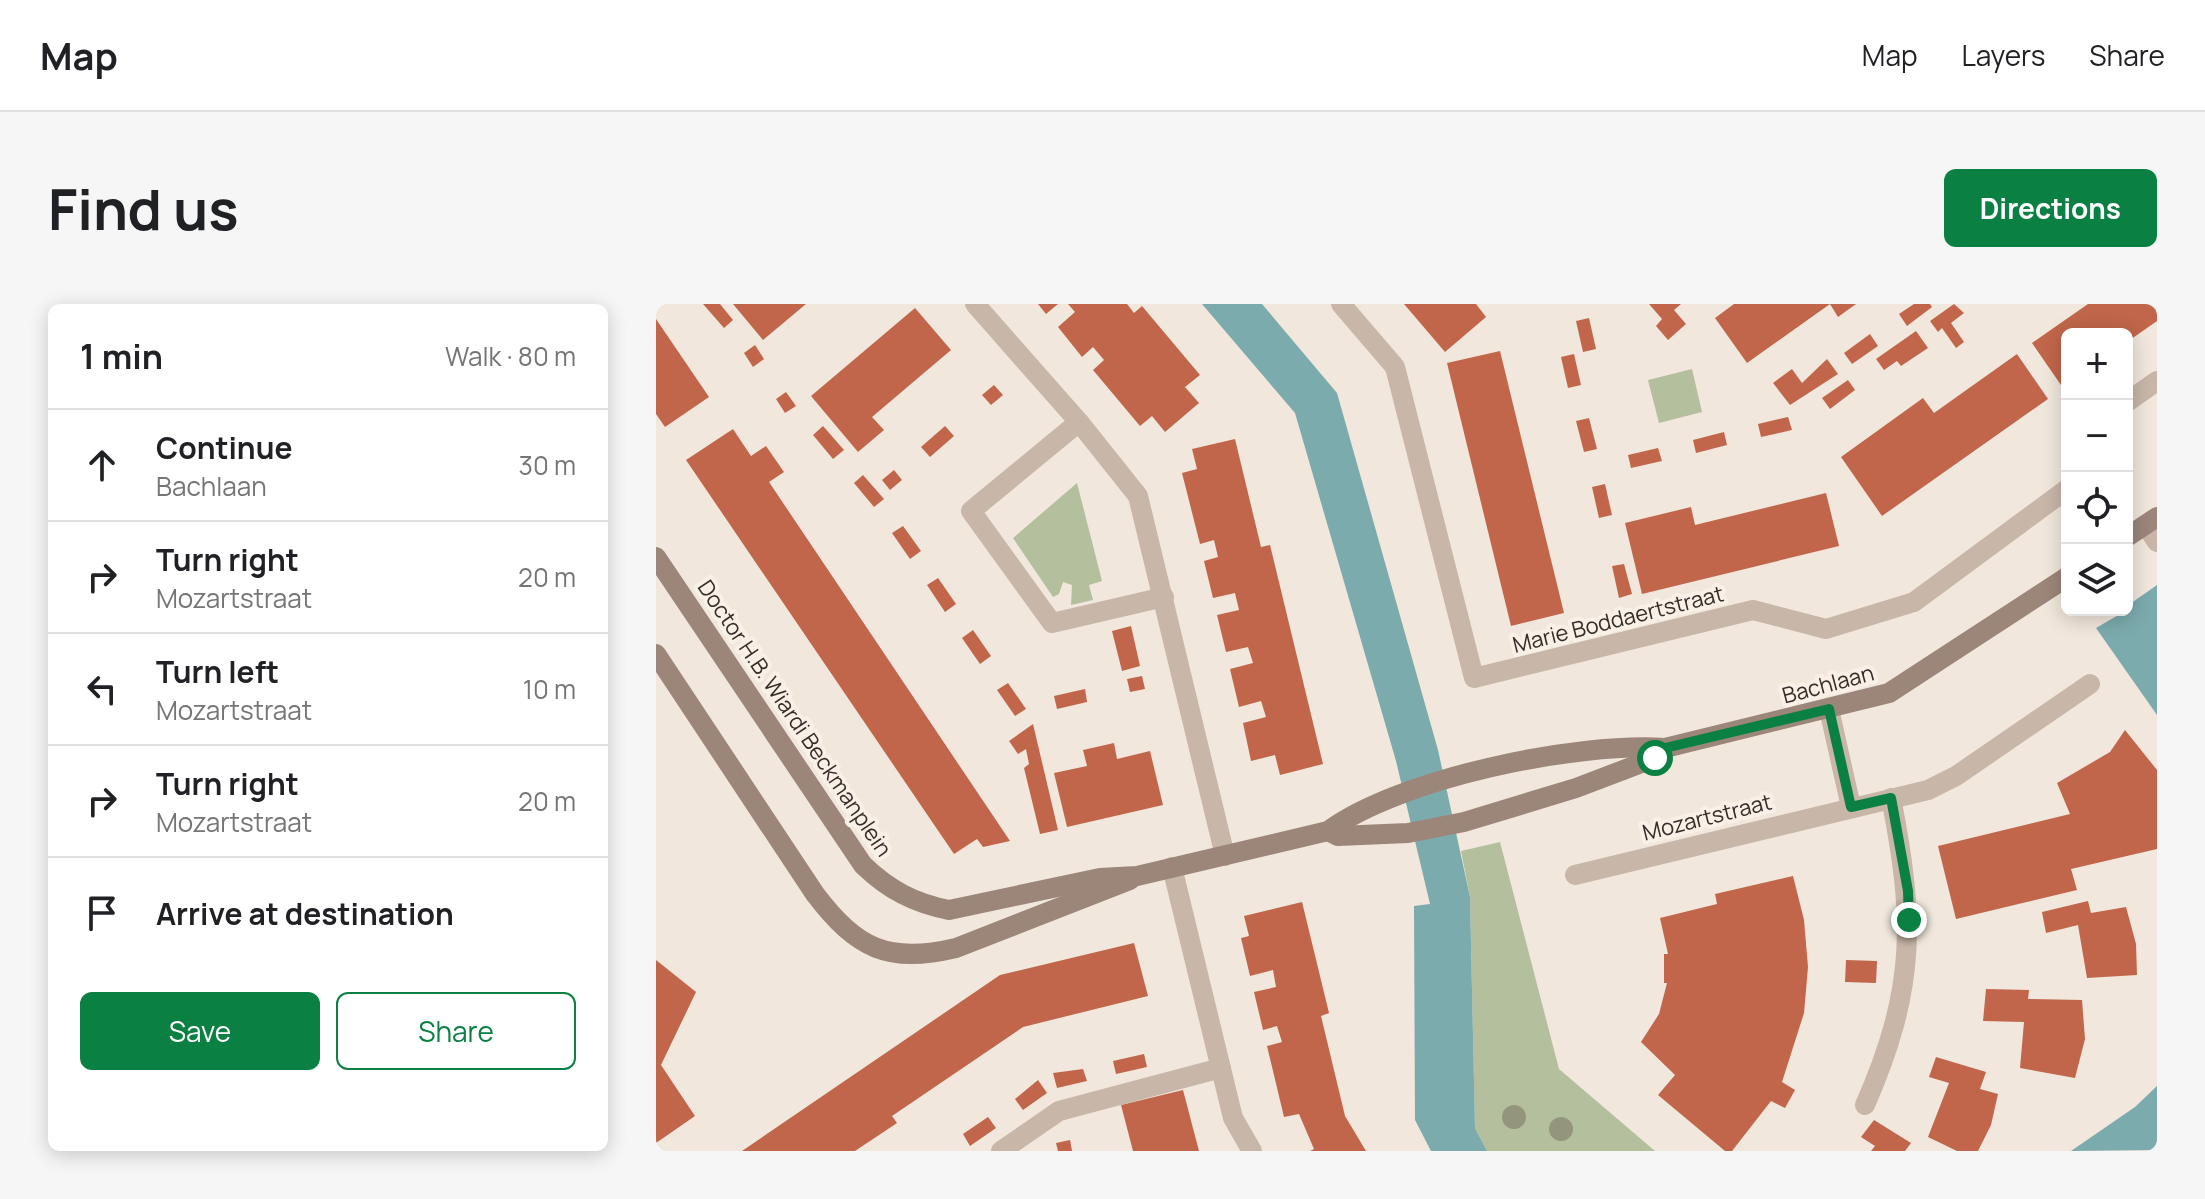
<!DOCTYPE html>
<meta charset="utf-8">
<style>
:root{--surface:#fff;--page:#f6f6f6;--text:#202124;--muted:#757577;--line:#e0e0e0;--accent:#0b8043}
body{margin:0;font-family:Manrope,sans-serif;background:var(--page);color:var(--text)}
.controls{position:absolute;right:24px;top:24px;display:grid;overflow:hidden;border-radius:12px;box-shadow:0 4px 20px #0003}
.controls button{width:72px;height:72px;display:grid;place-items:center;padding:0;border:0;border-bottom:2px solid var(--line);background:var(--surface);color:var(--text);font:40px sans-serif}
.stop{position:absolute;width:24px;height:24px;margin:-18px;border:6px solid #0b8043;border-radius:50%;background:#fff}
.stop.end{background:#0b8043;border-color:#fff;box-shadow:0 2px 8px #0008}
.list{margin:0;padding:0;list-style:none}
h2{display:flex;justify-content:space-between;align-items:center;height:104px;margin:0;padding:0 32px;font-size:34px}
h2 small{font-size:26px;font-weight:400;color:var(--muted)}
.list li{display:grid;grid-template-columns:52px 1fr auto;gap:24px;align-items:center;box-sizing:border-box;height:112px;padding:0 32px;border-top:2px solid var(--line)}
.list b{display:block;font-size:30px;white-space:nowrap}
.list p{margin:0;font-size:26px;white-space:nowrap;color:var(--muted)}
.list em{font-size:26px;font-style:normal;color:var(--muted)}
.actions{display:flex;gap:16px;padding:24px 32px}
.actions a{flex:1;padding:18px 0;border:2px solid var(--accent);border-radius:12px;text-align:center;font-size:28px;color:var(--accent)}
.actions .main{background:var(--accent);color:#fff}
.icon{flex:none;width:44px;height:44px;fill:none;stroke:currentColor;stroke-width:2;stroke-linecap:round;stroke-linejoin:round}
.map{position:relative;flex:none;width:1501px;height:847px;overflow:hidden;border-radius:12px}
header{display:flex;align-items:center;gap:48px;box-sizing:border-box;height:112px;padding:0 40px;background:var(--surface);border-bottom:2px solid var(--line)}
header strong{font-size:38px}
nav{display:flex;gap:44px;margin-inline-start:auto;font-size:28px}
.intro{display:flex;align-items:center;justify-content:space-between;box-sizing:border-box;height:192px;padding:0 48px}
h1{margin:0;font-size:56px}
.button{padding:20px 36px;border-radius:12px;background:var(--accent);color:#fff;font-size:28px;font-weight:700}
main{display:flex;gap:48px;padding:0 48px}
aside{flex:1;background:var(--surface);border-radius:12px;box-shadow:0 4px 20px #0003}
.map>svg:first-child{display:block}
.green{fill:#b4bf9d}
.water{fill:#7cabad}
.building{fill:#c1664a}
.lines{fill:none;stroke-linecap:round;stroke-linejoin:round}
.street{stroke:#c8b7a9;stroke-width:20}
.secondary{stroke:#9c867a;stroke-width:20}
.tree{fill:#93967c}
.route{stroke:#0b8043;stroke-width:10}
.labels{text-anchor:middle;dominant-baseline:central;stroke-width:8;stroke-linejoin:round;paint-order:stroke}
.street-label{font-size:22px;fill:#362c28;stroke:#f9f1e8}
</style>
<header>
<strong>Map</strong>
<nav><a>Map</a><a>Layers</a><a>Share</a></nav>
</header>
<div class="intro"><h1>Find us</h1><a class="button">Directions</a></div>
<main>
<aside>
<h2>1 min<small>Walk · 80 m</small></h2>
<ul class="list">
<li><svg class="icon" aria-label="ahead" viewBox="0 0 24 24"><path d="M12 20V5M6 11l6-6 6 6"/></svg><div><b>Continue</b><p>Bachlaan</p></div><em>30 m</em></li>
<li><svg class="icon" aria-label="right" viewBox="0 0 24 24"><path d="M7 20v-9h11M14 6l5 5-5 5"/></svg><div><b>Turn right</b><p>Mozartstraat</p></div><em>20 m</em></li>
<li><svg class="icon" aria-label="left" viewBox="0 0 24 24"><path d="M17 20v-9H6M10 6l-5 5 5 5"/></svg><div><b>Turn left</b><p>Mozartstraat</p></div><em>10 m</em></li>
<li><svg class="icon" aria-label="right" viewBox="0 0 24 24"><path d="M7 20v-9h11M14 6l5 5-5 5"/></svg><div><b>Turn right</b><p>Mozartstraat</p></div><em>20 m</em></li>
<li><svg class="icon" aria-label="arrive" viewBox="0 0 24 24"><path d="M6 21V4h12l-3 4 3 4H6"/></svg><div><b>Arrive at destination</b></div></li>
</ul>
<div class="actions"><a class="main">Save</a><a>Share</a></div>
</aside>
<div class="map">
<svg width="1501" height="847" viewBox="0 0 1501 847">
<rect width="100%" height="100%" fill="#f1e7dc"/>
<g class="green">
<path d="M1036,65l10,43 -43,11 -11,-43z"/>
<path d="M421,179l25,98 -13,4 4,15 -22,5 1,-20 -9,-3 -4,12 -6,3 -40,-59z"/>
<path d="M844,538l59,227 96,82h-168l-12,-23 -5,-231 -9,-46z"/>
</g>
<g class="water">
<path d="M546,0h60l75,89 101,357 32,147 5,231 12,23h-56l-16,-31 -1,-214 16,-2 -34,-143 -101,-348z"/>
<path d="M1501,281v130l-61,-87 31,-18v-4z"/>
<path d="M1501,782v64l-86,1 64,-44z"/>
</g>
<g class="building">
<path d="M47,0h17l13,16 -9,8z"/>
<path d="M77,0h73l-43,36z"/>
<path d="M382,0h20l-12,10z"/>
<path d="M412,0h59l7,9 8,-7 58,69 -15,12 14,16 -34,29 -13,-16 -12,10 -47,-56 11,-10 -11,-13 -11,10 -24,-30 17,-15z"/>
<path d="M748,0h72l10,13 -41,35z"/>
<path d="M993,0h32l-7,6 12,14 -18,16 -12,-14 6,-7z"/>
<path d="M1078,0h122l-18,13 -8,-13 -83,59 -32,-45z"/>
<path d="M1274,0l2,3 -25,19 -8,-12 15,-10z"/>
<path d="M1298,0l10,9 -13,10 13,19 -8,6 -14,-20 -4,4 -8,-11z"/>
<path d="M1432,0h69v17l-30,21v-8h-60v51l-4,3 -31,-45z"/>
<path d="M259,4l36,42 -79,67 12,13 -26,22 -47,-56z"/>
<path d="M933,14l7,31 -13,3 -7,-31z"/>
<path d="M0,15l53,78 -44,30 -9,-13z"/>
<path d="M1260,27l12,17 -27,18 -4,-5 -13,9 -8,-11z"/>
<path d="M1214,30l8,12 -26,18 -8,-11z"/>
<path d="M99,41l9,14 -11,8 -9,-14z"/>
<path d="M844,47l64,262 -53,13 -64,-263z"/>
<path d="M918,50l7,31 -13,3 -7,-31z"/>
<path d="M1361,50l31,45 -166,117 -41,-59 82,-59 11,15z"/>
<path d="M1171,55l11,15 -48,31 -17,-22 19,-14 10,14z"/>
<path d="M1192,76l7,10 -25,19 -8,-11z"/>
<path d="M338,81l9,10 -12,10 -9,-10z"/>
<path d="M130,88l10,14 -11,7 -9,-14z"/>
<path d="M1132,113l4,13 -31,7 -3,-13z"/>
<path d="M933,114l8,31 -13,3 -8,-31z"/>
<path d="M167,122l21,24 -11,9 -20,-24z"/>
<path d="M289,122l9,10 -24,21 -9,-10z"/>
<path d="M77,125l18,27 15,-10 18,26 -15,10 241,359 -27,6 -6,-8 -23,15 -268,-394z"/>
<path d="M1068,128l3,13 -31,8 -3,-13z"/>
<path d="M579,135l26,108 9,-2 53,219 -43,11 -5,-20 -24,6 -8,-38 23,-6 -5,-16 -22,6 -9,-38 23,-6 -5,-16 -22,5 -9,-37 22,-5 -4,-17 -22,5 -9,-37 14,-4 -4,-17 -14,4 -18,-71 15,-4 -5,-20z"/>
<path d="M1002,144l4,13 -31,7 -3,-13z"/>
<path d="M238,166l8,10 -12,10 -8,-10z"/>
<path d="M207,171l21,24 -10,8 -20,-24z"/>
<path d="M949,180l7,31 -13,3 -7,-31z"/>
<path d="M1170,189l13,53 -197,48 -17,-71 66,-16 4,18z"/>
<path d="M247,222l18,25 -11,8 -18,-26z"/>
<path d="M968,260l8,30 -13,4 -7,-32z"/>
<path d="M282,274l18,26 -11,8 -18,-27z"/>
<path d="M475,322l9,40 -18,5 -10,-40z"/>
<path d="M317,326l18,26 -11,8 -18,-26z"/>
<path d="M486,372l3,13 -15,3 -3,-13z"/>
<path d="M352,379l18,26 -11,7 -18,-26z"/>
<path d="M429,385l2,13 -30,7 -3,-13z"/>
<path d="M377,420l25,106 -18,4 -16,-66 5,-4 -3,-15 -8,5 -9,-13z"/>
<path d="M1469,426l32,40v79l-86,20 6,21 -121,29 -18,-73 132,-32 -13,-31 53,-31z"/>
<path d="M458,439l3,16 33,-8 13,54 -96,22 -13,-54 33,-7 -4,-16z"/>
<path d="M1137,572l11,44 4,47 -4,46 -22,69 13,8 -10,18 -14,-7 -39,50h-7l-67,-56 17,-20 -34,-33 18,-28 8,-31h-3v-29h4l-8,-36 57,-14 -2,-10z"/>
<path d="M1432,597l3,12 35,-6 10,37 1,31 -50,3 -9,-53 -32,8 -4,-21z"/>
<path d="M646,598l27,111 -8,3 24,100 21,35h-56l4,-2 -15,-35 -15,3 -17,-71 15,-4 -5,-16 -14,4 -9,-38 22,-5 -3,-17 -23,6 -9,-38 8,-2 -5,-20z"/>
<path d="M478,639l14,53 -125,31 -131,89 5,7 -42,28h-113l258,-176z"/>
<path d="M0,656l40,32 -35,73 34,51 -39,27z"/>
<path d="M1190,656l31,1 -1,22 -31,-1z"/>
<path d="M1330,685l43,1 -1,9 54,1 3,39 -10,39 -55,-10 4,-46 -41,-1z"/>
<path d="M488,750l3,13 -31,7 -3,-13z"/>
<path d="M1280,753l50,15 -6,17 18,5 -7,31 -13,26h-21l-29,-14 21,-54 -20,-6z"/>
<path d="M427,765l4,12 -30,7 -4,-15z"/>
<path d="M382,776l9,13 -24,17 -8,-11z"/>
<path d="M527,786l16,61h-66l-12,-46z"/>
<path d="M332,813l8,11 -26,18 -7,-12z"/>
<path d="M1218,816l37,23 -6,8h-34l4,-5 -14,-9z"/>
<path d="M414,836l2,11h-14l-2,-8z"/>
</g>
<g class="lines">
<g class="street">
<path d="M319,0l104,118 59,74 87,360"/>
<path d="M685,0l54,63 79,311 279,-68 73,19 88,-27 153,-113"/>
<path d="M1471,98l30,-21"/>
<path d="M423,118l-108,89 81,112 112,-26"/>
<path d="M1490,221l11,17"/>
<path d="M1173,405l22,98"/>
<path d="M516,563l61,251 19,33"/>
<path d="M919,571l353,-85 28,-14 134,-92"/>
<path d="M1209,801c51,-116 50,-185 26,-307"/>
<path d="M345,847l58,-40 162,-43"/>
</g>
<g class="secondary">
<path d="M1471,233l30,-20"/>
<path d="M0,253l207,308c26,25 51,38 86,45l151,-32 37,-2 191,-45c72,-53 249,-89 337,-83l224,-55 178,-116"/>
<path d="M0,350l159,240c42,55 73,70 141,54l174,-68"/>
<path d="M672,527l10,5 70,-3 56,-11 112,-34 79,-30 10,-10"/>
</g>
</g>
<g class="tree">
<circle cx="858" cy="813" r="12"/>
<circle cx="905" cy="825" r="12"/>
</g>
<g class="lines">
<path class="route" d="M999,454l10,-10 164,-39 22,98 40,-9 17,93 1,29"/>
</g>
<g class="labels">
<g class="street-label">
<text transform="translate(962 315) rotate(-14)">Marie Boddaertstraat</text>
<text transform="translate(1172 380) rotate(-15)">Bachlaan</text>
<text transform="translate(139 414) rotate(56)">Doctor H.B. Wiardi Beckmanplein</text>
<text transform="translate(1051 513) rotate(-14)">Mozartstraat</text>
</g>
</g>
</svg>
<div class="controls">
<button>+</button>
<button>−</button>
<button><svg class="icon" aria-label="locate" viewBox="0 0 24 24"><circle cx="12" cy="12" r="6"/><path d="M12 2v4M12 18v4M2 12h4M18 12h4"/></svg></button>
<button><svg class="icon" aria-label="layers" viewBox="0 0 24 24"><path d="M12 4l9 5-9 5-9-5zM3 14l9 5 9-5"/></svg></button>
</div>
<div class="stop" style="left:999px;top:454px"></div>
<div class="stop end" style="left:1253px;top:616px"></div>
</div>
</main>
